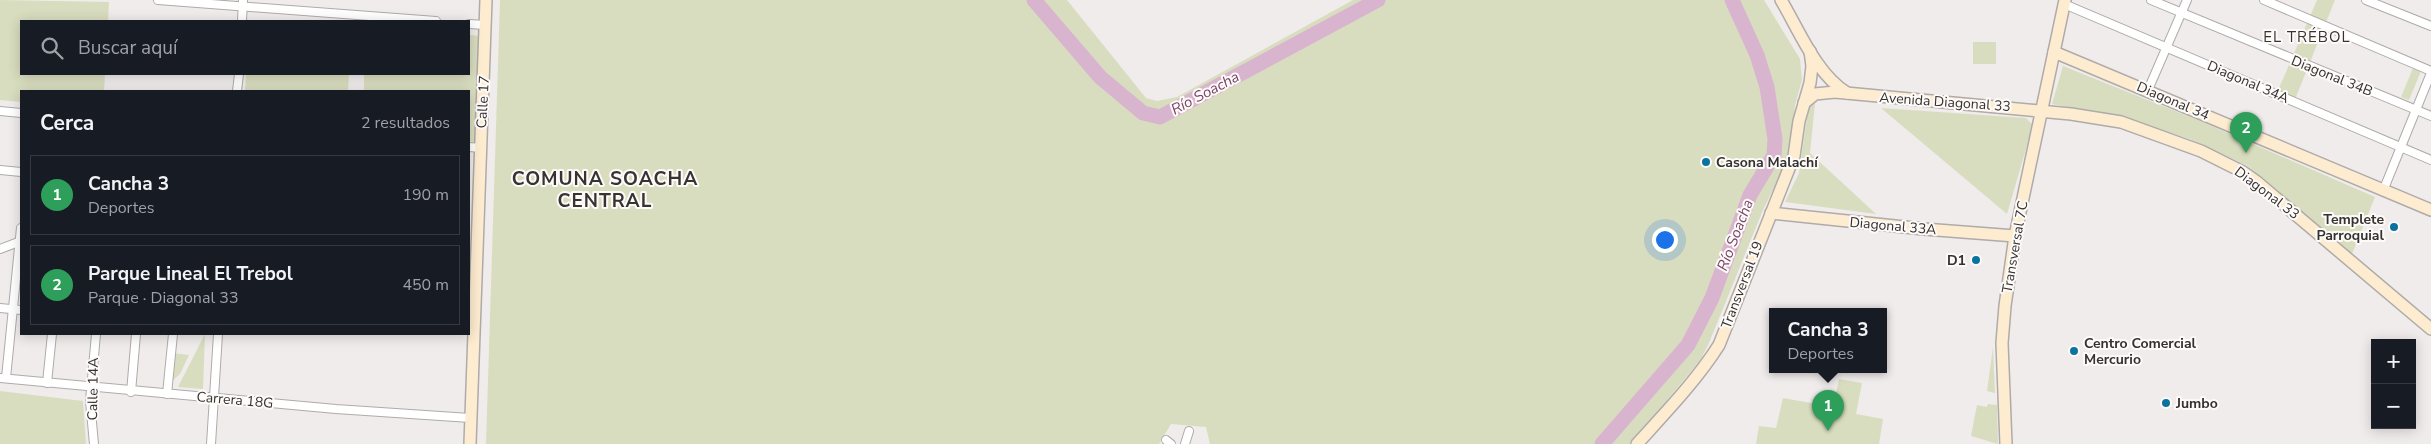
<!DOCTYPE html>
<html lang="es">
<meta charset="utf-8">
<style>
:root{--surface:#171b24;--page:#20242c;--text:#f1f3f6;--muted:#9ea1a6;--line:#363941;--accent:#0a739f}
body{margin:0;font-family:"Nunito Sans",sans-serif;background:var(--page);color:var(--text)}
.controls{position:absolute;right:15px;bottom:15px;display:grid;overflow:hidden;border-radius:0px;box-shadow:0 2px 12px #0003}
.controls button{width:45px;height:45px;display:grid;place-items:center;padding:0;border:0;border-bottom:1px solid var(--line);background:var(--surface);color:var(--text);font:25px sans-serif}
.you{position:absolute;left:1664px;top:239px;width:18px;height:18px;margin:-12px;border:4px solid #fff;border-radius:50%;background:#1a73e8;box-shadow:0 0 0 8px #1a73e833}
.badge{display:grid;place-items:center;width:32px;height:32px;border-radius:50%;background:var(--accent);color:#fff;font-size:16px;font-weight:700}
.pin{position:absolute;translate:-50% -41px;filter:drop-shadow(0 1px 2px #0008)}
.pin::after{content:'';position:absolute;top:26px;width:18px;height:15px;background:inherit;clip-path:polygon(0 0,100% 0,50% 100%)}
.popup{position:absolute;left:1769px;top:308px;width:118px;height:65px;box-sizing:border-box;display:grid;place-content:center;border-radius:0px;background:var(--surface);filter:drop-shadow(0 1px 4px #0005);font-size:16px;white-space:nowrap;color:var(--muted)}
.popup b{font-size:19px;color:var(--text)}
.popup::after{content:'';position:absolute;left:50%;top:100%;margin-left:-10px;border:10px solid transparent;border-top-color:var(--surface)}
.list{margin:0;padding:0;list-style:none}
h2{display:flex;justify-content:space-between;align-items:center;height:65px;margin:0;padding:0 20px;font-size:21px}
h2 small{font-size:16px;font-weight:400;color:var(--muted)}
.list li{display:grid;grid-template-columns:32px 1fr auto;gap:15px;align-items:center;box-sizing:border-box;height:80px;margin:0 10px 10px;padding:0 10px;border:1px solid var(--line);border-radius:0px}
.list b{display:block;font-size:19px;white-space:nowrap}
.list p{margin:0;font-size:16px;white-space:nowrap;color:var(--muted)}
.list em{font-size:16px;font-style:normal;color:var(--muted)}
.icon{flex:none;width:28px;height:28px;fill:none;stroke:currentColor;stroke-width:2;stroke-linecap:round;stroke-linejoin:round}
.map{position:relative;flex:none;width:2431px;height:444px;overflow:hidden}
.search{position:absolute;background:var(--surface);box-shadow:0 2px 12px #0003;left:20px;top:20px;width:450px;height:55px;display:flex;align-items:center;gap:12px;box-sizing:border-box;padding:0 18px;border-radius:0px;color:var(--muted);font-size:19px}
.panel{position:absolute;background:var(--surface);box-shadow:0 2px 12px #0003;left:20px;top:90px;width:450px;height:245px;border-radius:0px}
.map>svg:first-child{display:block}
.green{fill:#d9ddbf}
.lines{fill:none;stroke-linecap:round;stroke-linejoin:round}
.river{stroke:#d9b4cf;stroke-width:15}
.street-casing{stroke:#afabaa;stroke-width:10}
.secondary-casing{stroke:#afabaa;stroke-width:14}
.street{stroke:#fff;stroke-width:8}
.secondary{stroke:#fdecd0;stroke-width:11}
.poi-dot{fill:#0a739f;stroke:#fefaf8;stroke-width:2}
.labels{text-anchor:middle;dominant-baseline:central;stroke-width:4;stroke-linejoin:round;paint-order:stroke}
.street-label{font-size:14px;fill:#333231;stroke:#fefaf8}
.poi-label{font-size:14px;font-weight:bold;fill:#333231;stroke:#fefaf8;text-anchor:start}
.neighbourhood-label{font-size:15px;letter-spacing:1px;fill:#363332;stroke:#fefaf8}
.water-label{font-size:15px;font-style:italic;fill:#754569;stroke:#fefaf8}
.district-label{font-size:19px;font-weight:bold;letter-spacing:1px;fill:#363332;stroke:#fefaf8}
</style>
<div class="map">
<svg width="2431" height="444" viewBox="0 0 2431 444">
<rect width="100%" height="100%" fill="#f0eceb"/>
<g class="green">
<path d="M0,0l109,2 -1,19h-87v53h84l-1,17h-83v11l-21,-2z"/>
<path d="M500,0h567l79,98 11,3 20,-4 176,-97h411l36,59 2,21 -7,25 -3,38 -9,26 -20,41 -54,133 -8,16 -70,85h-421l-4,-17 -35,-3 -12,20h-673z"/>
<path d="M2317,0h18l-41,102 -18,-7z"/>
<path d="M469,35l12,1 -6,106 -6,-1v-50h-105v-17h105z"/>
<rect x="1973" y="42" width="23" height="22"/>
<path d="M2063,66l137,55 175,76 -23,57 -104,-88 -58,-27 -68,-22 -70,-13z"/>
<path d="M2413,68l8,3 -12,29 -8,-3z"/>
<path d="M246,74h103l-1,17h-103z"/>
<path d="M1809,103h6l-5,50 66,61 -91,-12 14,-29z"/>
<path d="M1881,108l145,10 7,7 -26,89z"/>
<path d="M205,334l-2,55 -25,-2z"/>
<path d="M1993,347l2,46 -8,-2z"/>
<path d="M173,353l16,2 -9,19 -9,8z"/>
<path d="M1839,379l23,4 -6,31 27,5 -4,25h-123l3,-18 17,2 7,-30 50,9z"/>
<path d="M0,391l83,10 3,43h-86z"/>
<path d="M1988,404l9,1 1,39 -27,-8 6,-31 10,2z"/>
</g>
<g class="lines">
<g class="river">
<path d="M1034,0l66,77 43,36 17,4 218,-117"/>
<path d="M1602,444l86,-99 24,-47 38,-103 24,-40 1,-16 -8,-52 -10,-32 -25,-55"/>
</g>
<g class="street-casing">
<g id="street">
<path d="M158,0l278,21"/>
<path d="M2151,0l280,116"/>
<path d="M2264,0l167,71"/>
<path d="M2366,0l65,26"/>
<path d="M2064,4l367,156"/>
<path d="M242,21l1,-21"/>
<path d="M469,24l16,1"/>
<path d="M2148,90l39,-90"/>
<path d="M237,91l2,-17"/>
<path d="M0,111l21,2"/>
<path d="M469,147l12,1"/>
<path d="M0,170l21,2"/>
<path d="M2383,191l48,-118"/>
<path d="M0,249l21,-8"/>
<path d="M0,308l21,2"/>
<path d="M0,378l336,31 134,9"/>
<path d="M6,378l15,-150"/>
<path d="M47,383l5,-49"/>
<path d="M131,392l5,-58"/>
<path d="M167,394l6,-60"/>
<path d="M1166,440l5,4"/>
<path d="M94,444l-4,-43 6,-67"/>
<path d="M211,444l7,-110"/>
<path d="M1185,444l4,-13"/>
</g>
</g>
<g class="secondary-casing">
<g id="secondary">
<path d="M1781,0c18,30 35,74 66,93"/>
<path d="M2054,52l377,158"/>
<path d="M1804,103l11,-9 20,-2 236,22 50,8 80,29 42,21 14,10 174,147"/>
<path d="M1771,213l153,16 91,7"/>
<path d="M470,444l16,-444"/>
<path d="M1637,444c29,-32 59,-63 82,-99l75,-189 5,-35 11,-38 2,-17 -2,-15"/>
<path d="M2006,444l-4,-101 3,-37 10,-70 50,-236"/>
</g>
</g>
<use href="#street" class="street"/>
<use href="#secondary" class="secondary"/>
</g>
<g class="poi-dot">
<circle cx="1706" cy="162" r="5"/>
<circle cx="2394" cy="227" r="5"/>
<circle cx="1976" cy="260" r="5"/>
<circle cx="2074" cy="351" r="5"/>
<circle cx="2166" cy="403" r="5"/>
</g>
<g class="labels">
<g class="street-label">
<text transform="translate(2332 76) rotate(22)">Diagonal 34B</text>
<text transform="translate(2248 82) rotate(23)">Diagonal 34A</text>
<text transform="translate(2173 101) rotate(23)">Diagonal 34</text>
<text transform="translate(483 102) rotate(-87)">Calle 17</text>
<text transform="translate(1945 102) rotate(4)">Avenida Diagonal 33</text>
<text transform="translate(2267 193) rotate(37)">Diagonal 33</text>
<text transform="translate(1893 226) rotate(5)">Diagonal 33A</text>
<text transform="translate(2015 247) rotate(-80)">Transversal 7C</text>
<text transform="translate(1742 285) rotate(-69)">Transversal 19</text>
<text transform="translate(93 389) rotate(-89)">Calle 14A</text>
<text transform="translate(235 400) rotate(5)">Carrera 18G</text>
</g>
<g class="poi-label">
<text x="1716" y="162">Casona Malachí</text>
<text x="2384" y="219" text-anchor="end">Templete<tspan x="2384" dy="16">Parroquial</tspan></text>
<text x="1966" y="260" text-anchor="end">D1</text>
<text x="2084" y="343">Centro Comercial<tspan x="2084" dy="16">Mercurio</tspan></text>
<text x="2176" y="403">Jumbo</text>
</g>
<g class="neighbourhood-label">
<text x="2307" y="37">EL TRÉBOL</text>
</g>
<g class="water-label">
<text transform="translate(1205 93) rotate(-28)">Río Soacha</text>
<text transform="translate(1735 235) rotate(-69)">Río Soacha</text>
</g>
<g class="district-label">
<text x="605" y="179">COMUNA SOACHA<tspan x="605" dy="22">CENTRAL</tspan></text>
</g>
</g>
</svg>
<div class="controls">
<button>+</button>
<button>−</button>
</div>
<div class="you"></div>
<div class="pin badge" style="left:1828px;top:431px;background:#2e9e5b">1</div>
<div class="popup"><b>Cancha 3</b>Deportes</div>
<div class="pin badge" style="left:2246px;top:153px;background:#2e9e5b">2</div>
<div class="search"><svg class="icon" aria-label="search" viewBox="0 0 24 24"><circle cx="10" cy="10" r="6"/><path d="M15 15l6 6"/></svg>Buscar aquí</div>
<section class="panel">
<h2>Cerca<small>2 resultados</small></h2>
<ul class="list">
<li><span class="badge" style="background:#2e9e5b">1</span><div><b>Cancha 3</b><p>Deportes</p></div><em>190 m</em></li>
<li><span class="badge" style="background:#2e9e5b">2</span><div><b>Parque Lineal El Trebol</b><p>Parque · Diagonal 33</p></div><em>450 m</em></li>
</ul>
</section>
</div>
